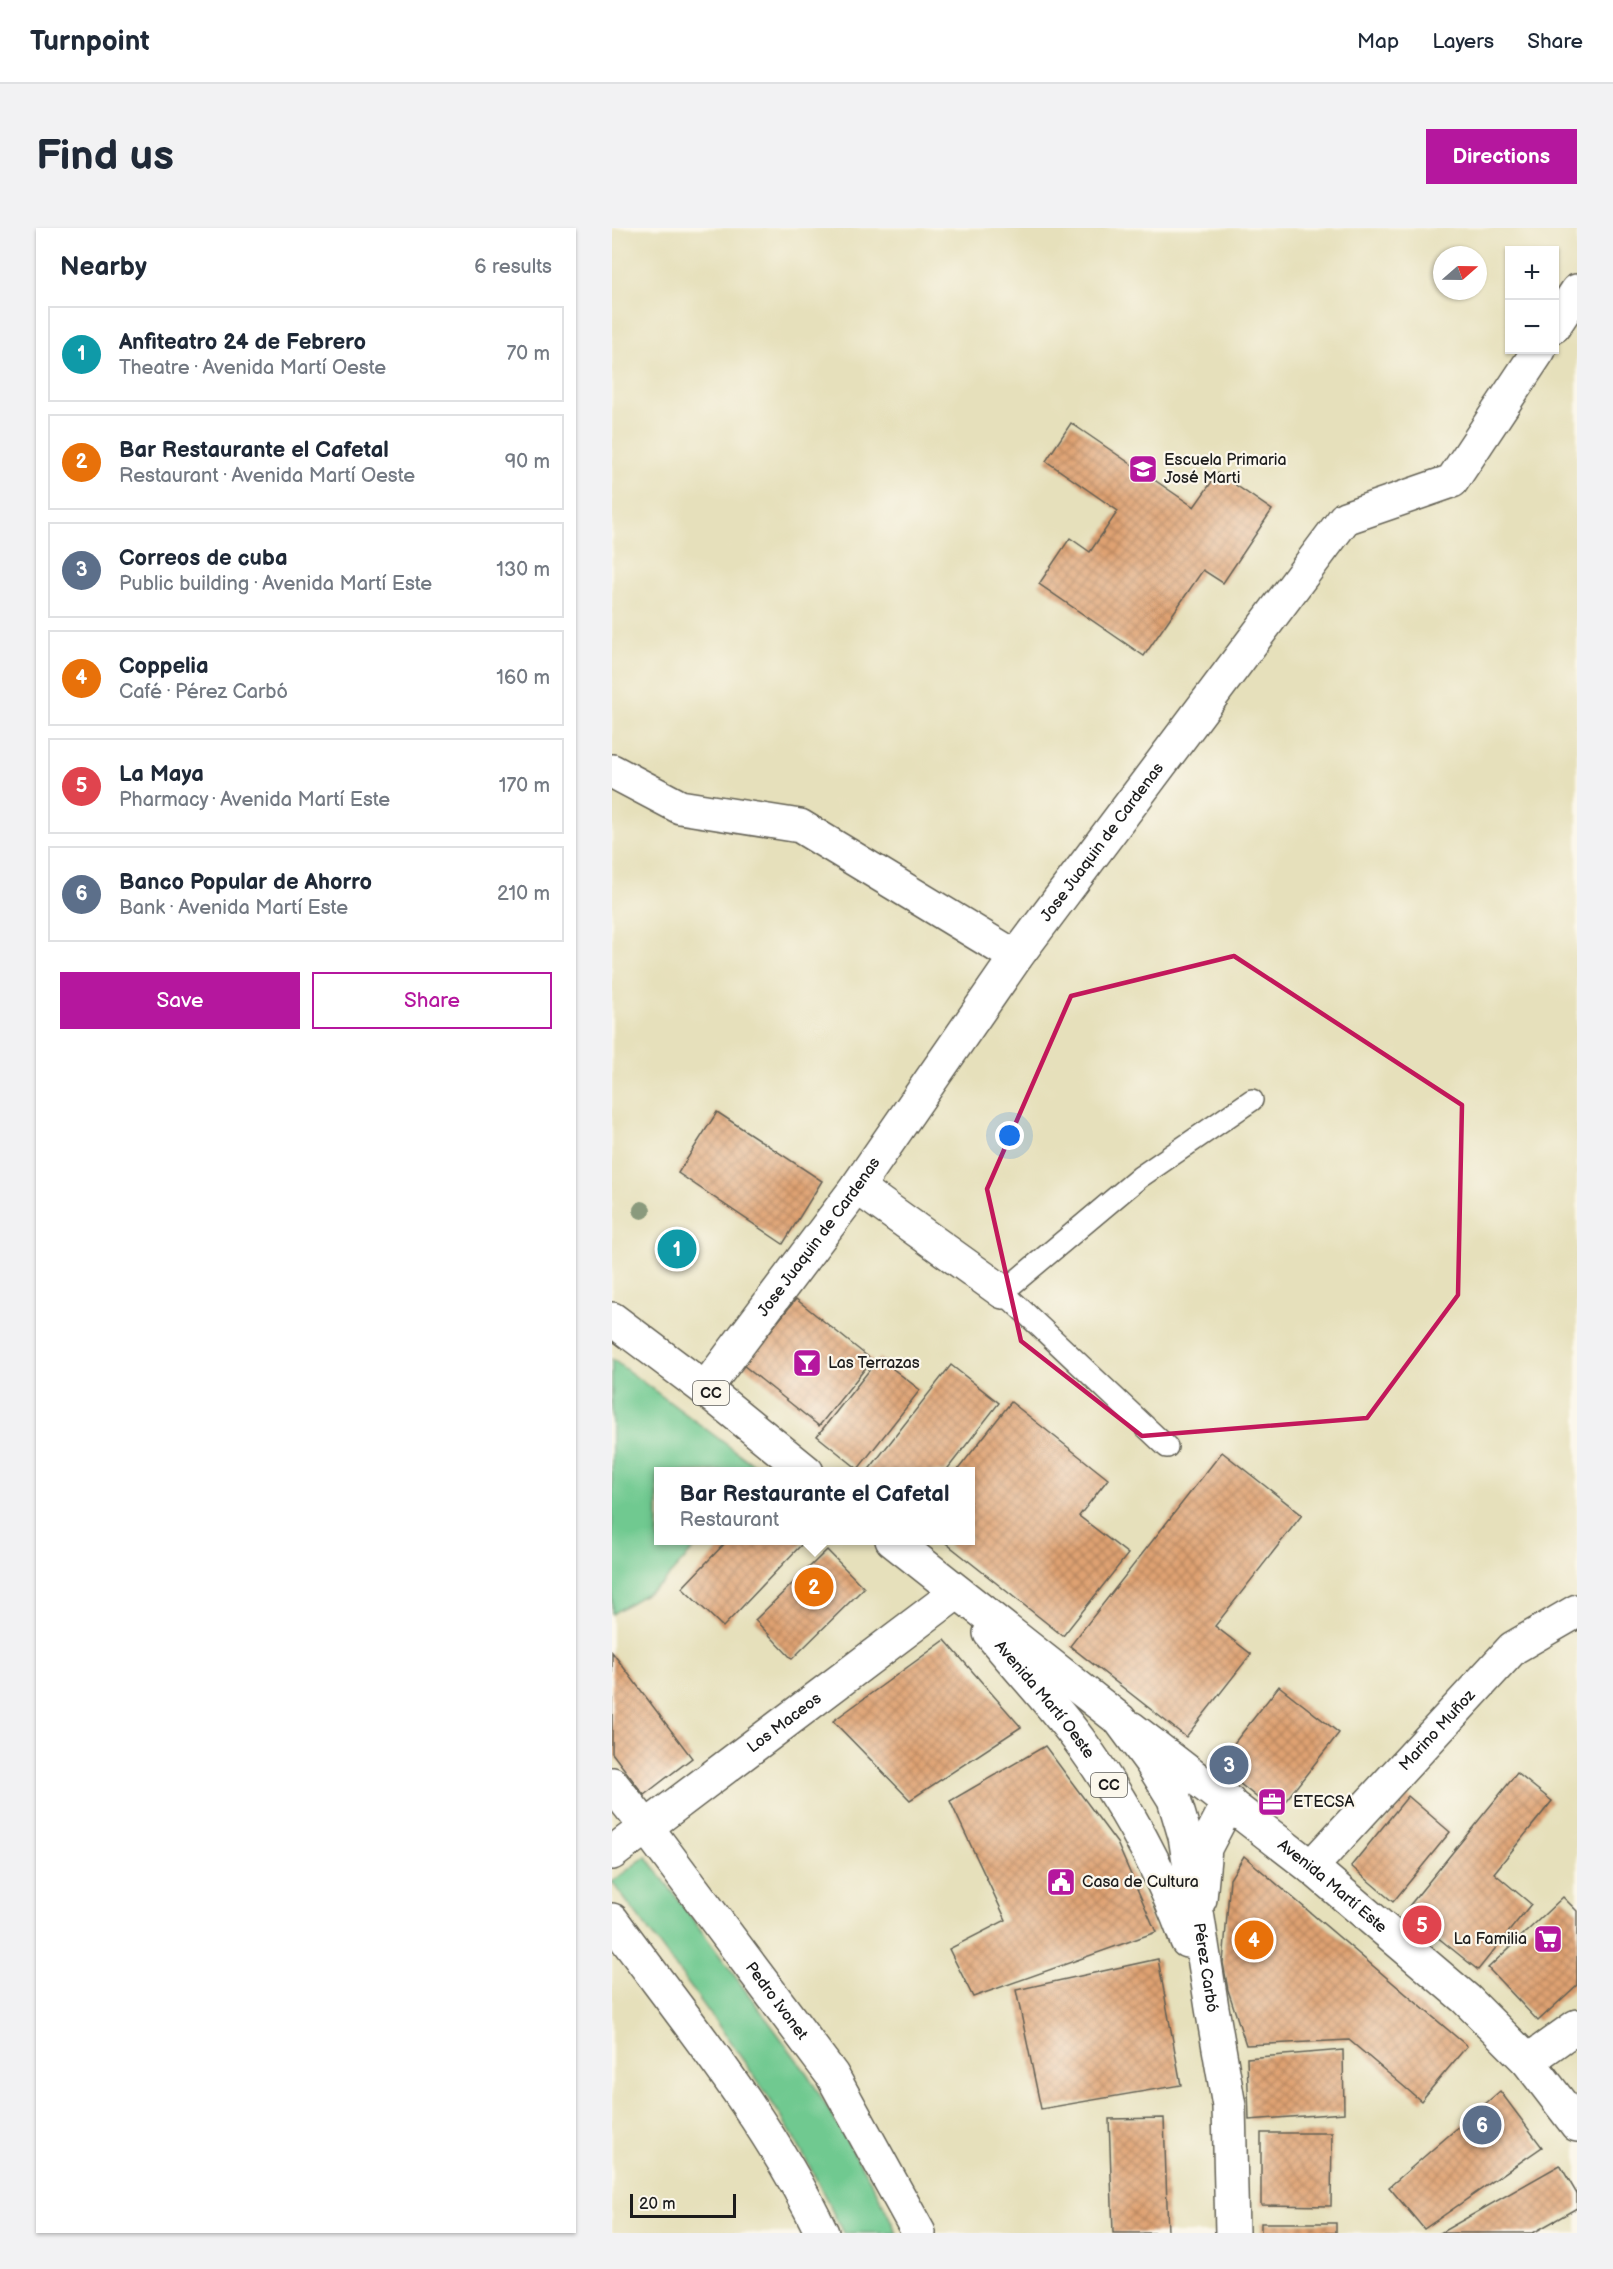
<!DOCTYPE html>
<meta charset="utf-8">
<style>
:root{--surface:#fff;--page:#f2f2f3;--text:#1f2937;--muted:#747a83;--line:#e0e1e3;--accent:#b5179e}
body{margin:0;font-family:"Balsamiq Sans",sans-serif;background:var(--page);color:var(--text)}
.controls{position:absolute;right:18px;top:18px;display:grid;overflow:hidden;border-radius:0px;box-shadow:0 2px 4px #0004}
.controls button{width:54px;height:54px;display:grid;place-items:center;padding:0;border:0;border-bottom:2px solid var(--line);background:var(--surface);color:var(--text);font:30px sans-serif}
.compass{position:absolute;left:821px;top:18px;width:54px;height:54px;border-radius:50%;background:var(--surface);box-shadow:0 2px 4px #0004;rotate:70deg}
.scale{position:absolute;left:18px;bottom:15px;width:106px;box-sizing:border-box;padding-left:6px;border:3px solid #1c1c1c;border-top:0;font-size:16px;line-height:21px;white-space:nowrap;color:#1c1c1c;-webkit-text-stroke:4px #fbf7ec;paint-order:stroke}
.you{position:absolute;left:398px;top:908px;width:21px;height:21px;margin:-15px;border:4px solid #fff;border-radius:50%;background:#1a73e8;box-shadow:0 0 0 9px #1a73e833}
.badge{display:grid;place-items:center;width:39px;height:39px;border-radius:50%;background:var(--accent);color:#fff;font-size:20px;font-weight:700}
.pin{position:absolute;translate:-50% -50%;border:3px solid #fff;box-shadow:0 2px 6px #0006}
.popup{position:absolute;left:42px;top:1239px;width:321px;height:78px;box-sizing:border-box;display:grid;place-content:center;border-radius:0px;background:var(--surface);filter:drop-shadow(0 2px 4px #0005);font-size:20px;white-space:nowrap;color:var(--muted)}
.popup b{font-size:22px;color:var(--text)}
.popup::after{content:'';position:absolute;left:50%;top:100%;margin-left:-12px;border:12px solid transparent;border-top-color:var(--surface)}
.list{margin:0;padding:0;list-style:none}
h2{display:flex;justify-content:space-between;align-items:center;height:78px;margin:0;padding:0 24px;font-size:26px}
h2 small{font-size:20px;font-weight:400;color:var(--muted)}
.list li{display:grid;grid-template-columns:39px 1fr auto;gap:18px;align-items:center;box-sizing:border-box;height:96px;margin:0 12px 12px;padding:0 12px;border:2px solid var(--line);border-radius:0px}
.list b{display:block;font-size:22px;white-space:nowrap}
.list p{margin:0;font-size:20px;white-space:nowrap;color:var(--muted)}
.list em{font-size:20px;font-style:normal;color:var(--muted)}
.actions{display:flex;gap:12px;padding:18px 24px}
.actions a{flex:1;padding:14px 0;border:2px solid var(--accent);border-radius:0px;text-align:center;font-size:21px;color:var(--accent)}
.actions .main{background:var(--accent);color:#fff}
.map{position:relative;flex:none;width:965px;height:2005px;overflow:hidden;border-radius:0px}
header{display:flex;align-items:center;gap:36px;box-sizing:border-box;height:84px;padding:0 30px;background:var(--surface);border-bottom:2px solid var(--line)}
header strong{font-size:28px}
nav{display:flex;gap:33px;margin-inline-start:auto;font-size:21px}
.intro{display:flex;align-items:center;justify-content:space-between;box-sizing:border-box;height:144px;padding:0 36px}
h1{margin:0;font-size:42px}
.button{padding:15px 27px;border-radius:0px;background:var(--accent);color:#fff;font-size:21px;font-weight:700}
main{display:flex;gap:36px;padding:0 36px}
aside{flex:1;background:var(--surface);border-radius:0px;box-shadow:0 2px 4px #0004}
.map>svg:first-child{display:block}
.park{fill:#70c990;stroke:#467256;stroke-width:1.5}
.building{fill:url(#building-cross-hatch)}
.lines{fill:none;stroke-linecap:round;stroke-linejoin:round}
.lane-casing{stroke:#636154;stroke-width:24}
.street-casing{stroke:#636154;stroke-width:36}
.secondary-casing{stroke:#636154;stroke-width:36}
.highway-casing{stroke:#636154;stroke-width:36}
.lane{stroke:#fff;stroke-width:21}
.street{stroke:#fff;stroke-width:33}
.secondary{stroke:#fff;stroke-width:33}
.highway{stroke:#fff;stroke-width:33}
.tree{fill:#8a9a7d}
.marked{fill:none;stroke:#c2185b;stroke-width:4.5;stroke-linejoin:round}
.labels{text-anchor:middle;dominant-baseline:central;stroke-width:4.5;stroke-linejoin:round;paint-order:stroke}
.shield{fill:#fbf7ec;stroke:#5f5e5a;stroke-width:1.5}
.shield-label{font-size:15px;font-weight:bold;fill:#1c1c1c}
.poi-label{font-size:16px;fill:#1c1c1c;stroke:#fbf7ec;text-anchor:start}
.street-label{font-size:16px;fill:#1c1c1c;stroke:#fbf7ec}
</style>
<header>
<strong>Turnpoint</strong>
<nav><a>Map</a><a>Layers</a><a>Share</a></nav>
</header>
<div class="intro"><h1>Find us</h1><a class="button">Directions</a></div>
<main>
<aside>
<h2>Nearby<small>6 results</small></h2>
<ul class="list">
<li><span class="badge" style="background:#0f9aa8">1</span><div><b>Anfiteatro 24 de Febrero</b><p>Theatre · Avenida Martí Oeste</p></div><em>70 m</em></li>
<li><span class="badge" style="background:#e8710a">2</span><div><b>Bar Restaurante el Cafetal</b><p>Restaurant · Avenida Martí Oeste</p></div><em>90 m</em></li>
<li><span class="badge" style="background:#5c6f8a">3</span><div><b>Correos de cuba</b><p>Public building · Avenida Martí Este</p></div><em>130 m</em></li>
<li><span class="badge" style="background:#e8710a">4</span><div><b>Coppelia</b><p>Café · Pérez Carbó</p></div><em>160 m</em></li>
<li><span class="badge" style="background:#e0444e">5</span><div><b>La Maya</b><p>Pharmacy · Avenida Martí Este</p></div><em>170 m</em></li>
<li><span class="badge" style="background:#5c6f8a">6</span><div><b>Banco Popular de Ahorro</b><p>Bank · Avenida Martí Este</p></div><em>210 m</em></li>
</ul>
<div class="actions"><a class="main">Save</a><a>Share</a></div>
</aside>
<div class="map">
<svg width="965" height="2005" viewBox="0 0 965 2005">
<defs>
<pattern id="building-cross-hatch" width="8" height="8" patternUnits="userSpaceOnUse" patternTransform="scale(1.5)"><rect width="8" height="8" fill="#dfa272"/><path d="M0 0l8 8M0 8l8-8" fill="none" stroke="#b4835d"/></pattern>
</defs>
<rect width="100%" height="100%" fill="#fbf7ec"/>
<filter id="ink" filterUnits="userSpaceOnUse"><feTurbulence type="fractalNoise" baseFrequency=".0167" numOctaves="2"/><feDisplacementMap in="SourceGraphic" scale="12" xChannelSelector="R" yChannelSelector="G"/><feConvolveMatrix kernelMatrix="1 2 1 2 8 2 1 2 1" color-interpolation-filters="sRGB"/></filter>
<filter id="wash" filterUnits="userSpaceOnUse"><feTurbulence type="fractalNoise" baseFrequency=".008" numOctaves="4" result="noise"/><feDisplacementMap in="SourceGraphic" scale="24" xChannelSelector="R" yChannelSelector="G"/><feGaussianBlur stdDeviation="1.35" result="paint"/><feColorMatrix in="noise" values="0 0 0 0 0 0 0 0 0 0 0 0 0 0 0 0 0 1.4 0 .05"/><feComposite in="paint" operator="in"/></filter>
<g filter="url(#wash)">
<rect width="100%" height="100%" fill="#e6e0bb"/>
<g class="park">
<path d="M0,1131l150,112 -104,1v68l43,1 -39,43 -50,30z"/>
<path d="M34,1628l162,219 69,117 20,41h-54c-22,-45 -44,-91 -72,-132 -50,-75 -105,-147 -159,-219z"/>
</g>
<g id="blocks">
<g class="building">
<path d="M459,195l123,84 24,-34 54,37 -49,73 -20,-13 -59,86 -105,-72 31,-46 20,14 28,-41 -72,-50z"/>
<path d="M105,884l105,69 -39,63 -105,-71z"/>
<path d="M184,1071l76,61 -53,66 -76,-61z"/>
<path d="M267,1130l41,32 -62,79 -41,-33z"/>
<path d="M339,1137l48,38 -54,69h-78z"/>
<path d="M399,1174l97,77 -29,37 49,38 -65,82 -121,-96h28v-68h-14z"/>
<path d="M610,1224l80,63 -87,111 36,28 -65,83 -116,-91z"/>
<path d="M116,1312h73l2,3 -80,84 -41,-39z"/>
<path d="M215,1322l37,38 -72,71 -37,-39z"/>
<path d="M333,1412l76,87 -111,73 -77,-79z"/>
<path d="M0,1424l80,106 -48,37 -32,-42z"/>
<path d="M667,1458l60,47 -63,80 -59,-48z"/>
<path d="M433,1518l72,97 39,89 -183,65 -24,-48 57,-29 -56,-119z"/>
<path d="M905,1545l35,28 -58,72 37,31 -53,66 -73,-59z"/>
<path d="M796,1568l42,36 -57,70 -42,-36z"/>
<path d="M632,1628l223,190 -46,55 -72,-61 -103,5 -18,-55 -5,-27 7,-84z"/>
<path d="M951,1669l14,14v74l-39,36 -50,-53z"/>
<path d="M546,1731l23,126 -140,24 -25,-119z"/>
<path d="M731,1822l1,63 -95,7 -2,-62z"/>
<path d="M888,1863l42,56 -118,82 -35,-42z"/>
<path d="M552,1890l4,115h-55l-4,-114z"/>
<path d="M649,1905h71l-1,73 -70,-1z"/>
<path d="M948,1937l17,29v14l-44,25h-93z"/>
<rect x="649" y="1995" width="75" height="10"/>
</g>
</g>
</g>
<g filter="url(#ink)">
<use href="#blocks" fill-opacity="0" stroke="#636154" stroke-width="1.5"/>
<g class="lines">
<g class="lane-casing">
<path id="lane" d="M555,1219l-164,-155 137,-115 112,-77"/>
</g>
<g class="street-casing">
<g id="street">
<path d="M942,98l23,-35"/>
<path d="M0,543l68,36 120,19 216,131"/>
<path d="M245,959l146,105"/>
<path id="s1" d="M93,1161l152,-202 159,-230 329,-439 107,-37 87,-131"/>
<path d="M0,1556l35,44"/>
<path id="s2" d="M699,1639l202,-219 64,-37"/>
<path d="M0,1692c74,101 156,199 210,313"/>
</g>
</g>
<g class="secondary-casing">
<g id="secondary">
<path id="s3" d="M519,1500l180,139 155,132 62,62 49,64"/>
<path id="s4" d="M35,1600l185,247 87,158"/>
<path id="s5" d="M0,1625l344,-260"/>
<path d="M588,1671l5,-51 24,-46"/>
<path d="M916,1833l49,-35"/>
</g>
</g>
<g class="highway-casing">
<g id="highway">
<path d="M0,1091l93,70 102,83"/>
<path id="s6" d="M280,1312l228,180 31,42 23,37 11,37 27,172 17,98 3,127"/>
<path id="s7" d="M378,1405c30,38 66,74 94,114 43,60 78,125 103,194"/>
</g>
</g>
<use href="#lane" class="lane"/>
<use href="#street" class="street"/>
<use href="#secondary" class="secondary"/>
<use href="#highway" class="highway"/>
</g>
<circle class="tree" cx="30" cy="982" r="9"/>
</g>
<path class="marked" d="M622,728l228,149 -4,190 -91,123 -225,18 -121,-95 -34,-152 84,-193z"/>
<defs>
<g id="school-square" transform="scale(1.5)"><rect x="-9" y="-9" width="18" height="18" rx="4" fill="#b5179e" stroke="#fbf7ec"/><path d="M0-5L7-2L0 1L-7-2ZM-4 1L0 2.5L4 1V4Q0 6-4 4Z" fill="#fff"/></g>
<g id="bar-square" transform="scale(1.5)"><rect x="-9" y="-9" width="18" height="18" rx="4" fill="#b5179e" stroke="#fbf7ec"/><path d="M-6-5H6L.8 .8V4.5H3.5V6h-7V4.5H-.8V.8Z" fill="#fff"/></g>
<g id="office-square" transform="scale(1.5)"><rect x="-9" y="-9" width="18" height="18" rx="4" fill="#b5179e" stroke="#fbf7ec"/><path d="M-6-3h4V-5.5h4V-3h4V5H-6ZM-1-4.5V-3h2v-1.5ZM-6 0V1H6V0Z" fill="#fff"/></g>
<g id="civic-square" transform="scale(1.5)"><rect x="-9" y="-9" width="18" height="18" rx="4" fill="#b5179e" stroke="#fbf7ec"/><path d="M-.6-6.5H3V-4.5H.6V-3L4-1V1h2V6H-6V1h2V-1L-.6-3ZM-1.2 2.5V6h2.4V2.5Z" fill="#fff"/></g>
<g id="supermarket-square" transform="scale(1.5)"><rect x="-9" y="-9" width="18" height="18" rx="4" fill="#b5179e" stroke="#fbf7ec"/><path d="M-6-5.5h2.5l.6 2H6L4.5 2H-2.5L-4.4-4H-6ZM-1.5 3.2a1.3 1.3 0 1 0 .1 0ZM3 3.2a1.3 1.3 0 1 0 .1 0Z" fill="#fff"/></g>
</defs>
<g fill-rule="evenodd">
<use href="#school-square" x="531" y="241"/>
<use href="#bar-square" x="195" y="1135"/>
<use href="#office-square" x="660" y="1574"/>
<use href="#civic-square" x="449" y="1654"/>
<use href="#supermarket-square" x="936" y="1711"/>
</g>
<g class="labels">
<g class="shield">
<rect x="81" y="1153" width="36" height="24" rx="4.5"/>
<rect x="479" y="1545" width="36" height="24" rx="4.5"/>
</g>
<g class="shield-label">
<text x="99" y="1165">CC</text>
<text x="497" y="1557">CC</text>
</g>
<g class="poi-label">
<text x="552" y="232">Escuela Primaria<tspan x="552" dy="18">José Marti</tspan></text>
<text x="216" y="1135">Las Terrazas</text>
<text x="681" y="1574">ETECSA</text>
<text x="470" y="1654">Casa de Cultura</text>
<text x="915" y="1711" text-anchor="end">La Familia</text>
</g>
<g class="street-label">
<text stroke="none"><textPath href="#s1" startOffset="676">Jose Juaquin de Cardenas</textPath></text>
<text stroke="none"><textPath href="#s1" startOffset="190">Jose Juaquin de Cardenas</textPath></text>
<text stroke="none"><textPath href="#s7" startOffset="86">Avenida Martí Oeste</textPath></text>
<text stroke="none"><textPath href="#s5" startOffset="216">Los Maceos</textPath></text>
<text stroke="none"><textPath href="#s2" startOffset="186">Marino Muñoz</textPath></text>
<text stroke="none"><textPath href="#s3" startOffset="256">Avenida Martí Este</textPath></text>
<text stroke="none"><textPath href="#s6" startOffset="558">Pérez Carbó</textPath></text>
<text stroke="none"><textPath href="#s4" startOffset="216">Pedro Ivonet</textPath></text>
</g>
</g>
</svg>
<div class="controls">
<button>+</button>
<button>−</button>
</div>
<svg class="compass" viewBox="-18 -18 36 36"><path d="M0-13l5 13h-10z" fill="#e53935"/><path d="M0 13l5-13h-10z" fill="#747a83"/></svg>
<div class="scale">20 m</div>
<div class="you"></div>
<div class="pin badge" style="left:65px;top:1021px;background:#0f9aa8">1</div>
<div class="pin badge" style="left:202px;top:1359px;background:#e8710a">2</div>
<div class="popup"><b>Bar Restaurante el Cafetal</b>Restaurant</div>
<div class="pin badge" style="left:617px;top:1537px;background:#5c6f8a">3</div>
<div class="pin badge" style="left:642px;top:1712px;background:#e8710a">4</div>
<div class="pin badge" style="left:810px;top:1697px;background:#e0444e">5</div>
<div class="pin badge" style="left:870px;top:1897px;background:#5c6f8a">6</div>
</div>
</main>
